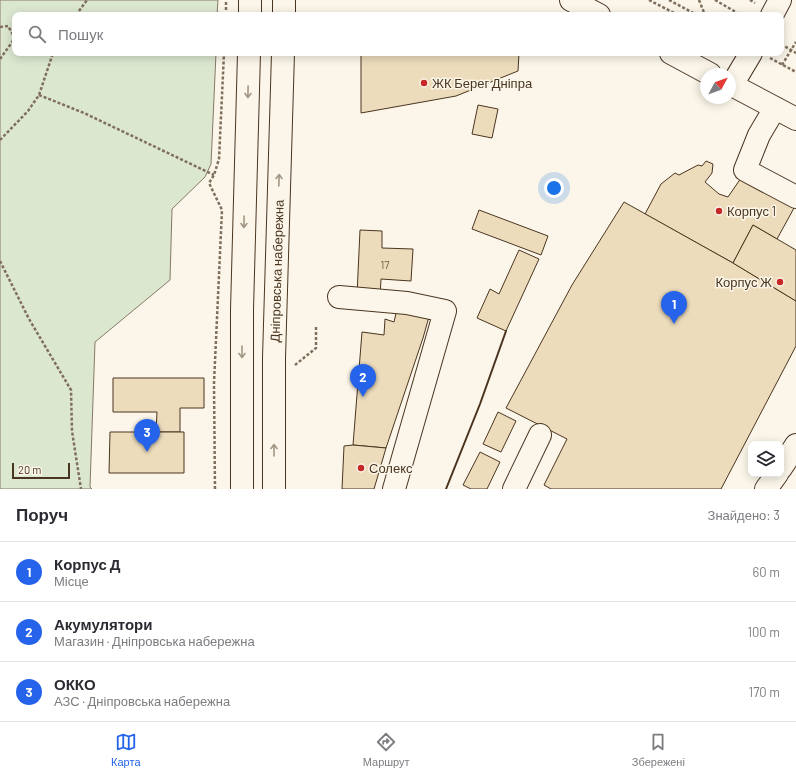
<!DOCTYPE html>
<html lang="uk">
<meta charset="utf-8">
<style>
:root{--surface:#fff;--page:#f2f2f3;--text:#2b2b33;--muted:#7c7c81;--line:#e1e1e2;--accent:#2563eb}
body{margin:0;font-family:Barlow,sans-serif;background:var(--page);color:var(--text)}
.controls{position:absolute;right:12px;bottom:12px;display:grid;overflow:hidden;border-radius:8px;box-shadow:0 2px 10px #0003}
.controls button{width:36px;height:36px;display:grid;place-items:center;padding:0;border:0;border-bottom:1px solid var(--line);background:var(--surface);color:var(--text);font:20px sans-serif}
.compass{position:absolute;left:700px;top:68px;width:36px;height:36px;border-radius:50%;background:var(--surface);box-shadow:0 2px 10px #0003;rotate:49deg}
.scale{position:absolute;left:12px;bottom:10px;width:58px;box-sizing:border-box;padding-left:4px;border:2px solid #4a3520;border-top:0;font-size:11px;line-height:14px;white-space:nowrap;color:#4a3520;-webkit-text-stroke:3px #fbf6e9;paint-order:stroke}
.you{position:absolute;left:554px;top:188px;width:14px;height:14px;margin:-10px;border:3px solid #fff;border-radius:50%;background:#1a73e8;box-shadow:0 0 0 6px #1a73e833}
.badge{display:grid;place-items:center;width:26px;height:26px;border-radius:50%;background:var(--accent);color:#fff;font-size:13px;font-weight:700}
.pin{position:absolute;translate:-50% -33px;filter:drop-shadow(0 1px 2px #0008)}
.pin::after{content:'';position:absolute;top:21px;width:14px;height:12px;background:inherit;clip-path:polygon(0 0,100% 0,50% 100%)}
.list{margin:0;padding:0;list-style:none}
h2{display:flex;justify-content:space-between;align-items:center;height:52px;margin:0;padding:0 16px;font-size:17px}
h2 small{font-size:13px;font-weight:400;color:var(--muted)}
.list li{display:grid;grid-template-columns:26px 1fr auto;gap:12px;align-items:center;box-sizing:border-box;height:60px;padding:0 16px;border-top:1px solid var(--line)}
.list b{display:block;font-size:15px;white-space:nowrap}
.list p{margin:0;font-size:13px;white-space:nowrap;color:var(--muted)}
.list em{font-size:13px;font-style:normal;color:var(--muted)}
.icon{flex:none;width:22px;height:22px;fill:none;stroke:currentColor;stroke-width:2;stroke-linecap:round;stroke-linejoin:round}
.map{position:relative;flex:none;width:796px;height:489px;overflow:hidden}
.search{position:absolute;background:var(--surface);box-shadow:0 2px 10px #0003;left:12px;right:12px;top:12px;height:44px;display:flex;align-items:center;gap:10px;box-sizing:border-box;padding:0 14px;border-radius:8px;color:var(--muted);font-size:15px}
.sheet{height:232px;background:var(--surface)}
nav{display:flex;justify-content:space-around;align-items:center;box-sizing:border-box;height:56px;border-top:1px solid var(--line);background:var(--surface);font-size:11px;color:var(--muted)}
nav a{display:grid;justify-items:center;gap:2px}
nav .on{color:var(--accent)}
.map>svg:first-child{display:block}
.green{fill:#dce7d0;stroke:#887966}
.building{fill:#ecdcbc;stroke:#4a3520}
.lines{fill:none;stroke-linecap:round;stroke-linejoin:round}
.minor-casing{stroke:#4a3520;stroke-width:24}
.major-casing{stroke:#4a3520;stroke-width:24}
.path{stroke:#7f6f5c;stroke-width:2.5;stroke-dasharray:3 2;stroke-linecap:butt}
.minor{stroke:#fbf6e9;stroke-width:22}
.major{stroke:#fbf6e9;stroke-width:22}
.wall{stroke:#4a3520;stroke-width:2}
.oneway{stroke:#a29684}
.poi-dot{fill:#c62828;stroke:#fbf6e9;stroke-width:1.5}
.labels{text-anchor:middle;dominant-baseline:central;stroke-width:3;stroke-linejoin:round;paint-order:stroke}
.number-label{font-size:11px;fill:#725f47}
.poi-label{font-size:13px;fill:#4a3520;stroke:#fbf6e9;text-anchor:start}
.street-label{font-size:13px;fill:#4a3520;stroke:#fbf6e9}
</style>
<div class="map">
<svg width="796" height="489" viewBox="0 0 796 489">
<rect width="100%" height="100%" fill="#fbf6e9"/>
<path class="green" d="M0,0h218l-1,15h-202v38h201l-5,111 -6,13 -33,32 -2,71 -75,62 -5,145 2,2h-92z"/>
<g class="building">
<path d="M361,53h158l-1,18 -62,25 -95,17z"/>
<path d="M478,105l20,4 -6,29 -20,-4z"/>
<path d="M706,161l7,3 -1,9 -7,9 14,12 9,3 13,-19 53,30 -17,31 -24,-14 -20,38 -88,-49 16,-30 14,-11 4,2 19,-10 4,1z"/>
<path d="M624,202l109,61 63,38v45l-75,143h-170l-7,-4 23,-46 -61,-31 66,-123z"/>
<path d="M479,210l69,26 -7,19 -69,-26z"/>
<path d="M753,225l43,25v51l-63,-38z"/>
<path d="M360,230l22,1v17l31,1 -2,32 -30,-2 -1,17 -23,-1z"/>
<path d="M519,250l20,9 -33,72 -29,-13 13,-29 9,5z"/>
<path d="M397,309l33,4 -7,25 -37,110 -33,-3 9,-113 22,3 1,-16 9,3z"/>
<path d="M113,378h91v30h-24v24h-24l1,-20h-44z"/>
<path d="M498,412l18,9 -15,31 -18,-8z"/>
<path d="M110,432h74v41h-75z"/>
<path d="M353,445l33,3 -12,41h-32l2,-43z"/>
<path d="M480,452l20,10 -13,27h-16l-8,-4z"/>
</g>
<g class="lines">
<g class="minor-casing">
<g id="minor">
<path d="M571,0l28,15"/>
<path d="M772,15l8,-15"/>
<path d="M671,53l39,21"/>
<path d="M730,84l66,35"/>
<path d="M732,85l19,-32"/>
<path d="M775,108l-16,27 -14,35 51,27"/>
<path d="M339,297l68,6 38,8 -51,178"/>
<path d="M781,468l15,-23"/>
<path d="M514,489l26,-54"/>
<path d="M766,489l11,-15"/>
</g>
</g>
<g class="major-casing">
<g id="major">
<path d="M250,15v-15"/>
<path d="M284,15v-15"/>
<path d="M242,489v-179l7,-257"/>
<path id="s1" d="M274,489v-131l9,-305"/>
</g>
</g>
<g class="path">
<path d="M649,0l29,15"/>
<path d="M669,0l28,15"/>
<path d="M699,0l6,15"/>
<path d="M715,0l26,15"/>
<path d="M750,0l5,3"/>
<path d="M76,15l11,-15"/>
<path d="M226,15v-15"/>
<path d="M0,27l8,-1 7,12"/>
<path d="M781,44l15,9"/>
<path d="M770,58l26,14"/>
<path d="M0,59l15,-21"/>
<path d="M782,65l14,-23"/>
<path d="M39,95l45,18 130,62"/>
<path d="M0,140l28,-29 11,-16 14,-42"/>
<path d="M0,261l29,58 42,71 1,41 9,58"/>
<path d="M295,365l21,-17v-21"/>
<path d="M215,489l-1,-106 8,-173 -13,-27 5,-8 5,-16 5,-106"/>
</g>
<use href="#minor" class="minor"/>
<use href="#major" class="major"/>
<path class="wall" d="M446,489l34,-85 26,-73"/>
</g>
<defs><path id="oneway-shaft" d="M-6 0H5M1.5-3L5.5 0L1.5 3" fill="none" stroke-width="1.6" stroke-linecap="round" stroke-linejoin="round"/></defs>
<g class="oneway">
<use href="#oneway-shaft" transform="translate(248 92) rotate(91)"/>
<use href="#oneway-shaft" transform="translate(279 180) rotate(-88)"/>
<use href="#oneway-shaft" transform="translate(244 222) rotate(91)"/>
<use href="#oneway-shaft" transform="translate(242 352) rotate(90)"/>
<use href="#oneway-shaft" transform="translate(274 450) rotate(-90)"/>
</g>
<g class="poi-dot">
<circle cx="424" cy="83" r="4"/>
<circle cx="719" cy="211" r="4"/>
<circle cx="780" cy="282" r="4"/>
<circle cx="361" cy="468" r="4"/>
</g>
<g class="labels">
<g class="number-label">
<text x="385" y="264">17</text>
</g>
<g class="poi-label">
<text x="432" y="83">ЖК Берег Дніпра</text>
<text x="727" y="211">Корпус 1</text>
<text x="772" y="282" text-anchor="end">Корпус Ж</text>
<text x="369" y="468">Солекс</text>
</g>
<g class="street-label">
<text stroke="none"><textPath href="#s1" startOffset="218">Дніпровська набережна</textPath></text>
</g>
</g>
</svg>
<div class="controls">
<button><svg class="icon" aria-label="layers" viewBox="0 0 24 24"><path d="M12 4l9 5-9 5-9-5zM3 14l9 5 9-5"/></svg></button>
</div>
<svg class="compass" viewBox="-18 -18 36 36"><path d="M0-13l5 13h-10z" fill="#e53935"/><path d="M0 13l5-13h-10z" fill="#7c7c81"/></svg>
<div class="scale">20 m</div>
<div class="you"></div>
<div class="pin badge" style="left:674px;top:324px">1</div>
<div class="pin badge" style="left:363px;top:397px">2</div>
<div class="pin badge" style="left:147px;top:452px">3</div>
<div class="search"><svg class="icon" aria-label="search" viewBox="0 0 24 24"><circle cx="10" cy="10" r="6"/><path d="M15 15l6 6"/></svg>Пошук</div>
</div>
<section class="sheet">
<h2>Поруч<small>Знайдено: 3</small></h2>
<ul class="list">
<li><span class="badge">1</span><div><b>Корпус Д</b><p>Місце</p></div><em>60 m</em></li>
<li><span class="badge">2</span><div><b>Акумулятори</b><p>Магазин · Дніпровська набережна</p></div><em>100 m</em></li>
<li><span class="badge">3</span><div><b>ОККО</b><p>АЗС · Дніпровська набережна</p></div><em>170 m</em></li>
</ul>
</section>
<nav>
<a class="on"><svg class="icon" aria-label="map" viewBox="0 0 24 24"><path d="M3 6l6-2 6 2 6-2v14l-6 2-6-2-6 2zM9 4v14M15 6v14"/></svg>Карта</a>
<a><svg class="icon" aria-label="directions" viewBox="0 0 24 24"><path d="M12 3l9 9-9 9-9-9zM9 14v-3h6M13 9l2 2-2 2"/></svg>Маршрут</a>
<a><svg class="icon" aria-label="saved" viewBox="0 0 24 24"><path d="M7 4h10v16l-5-4-5 4z"/></svg>Збережені</a>
</nav>
